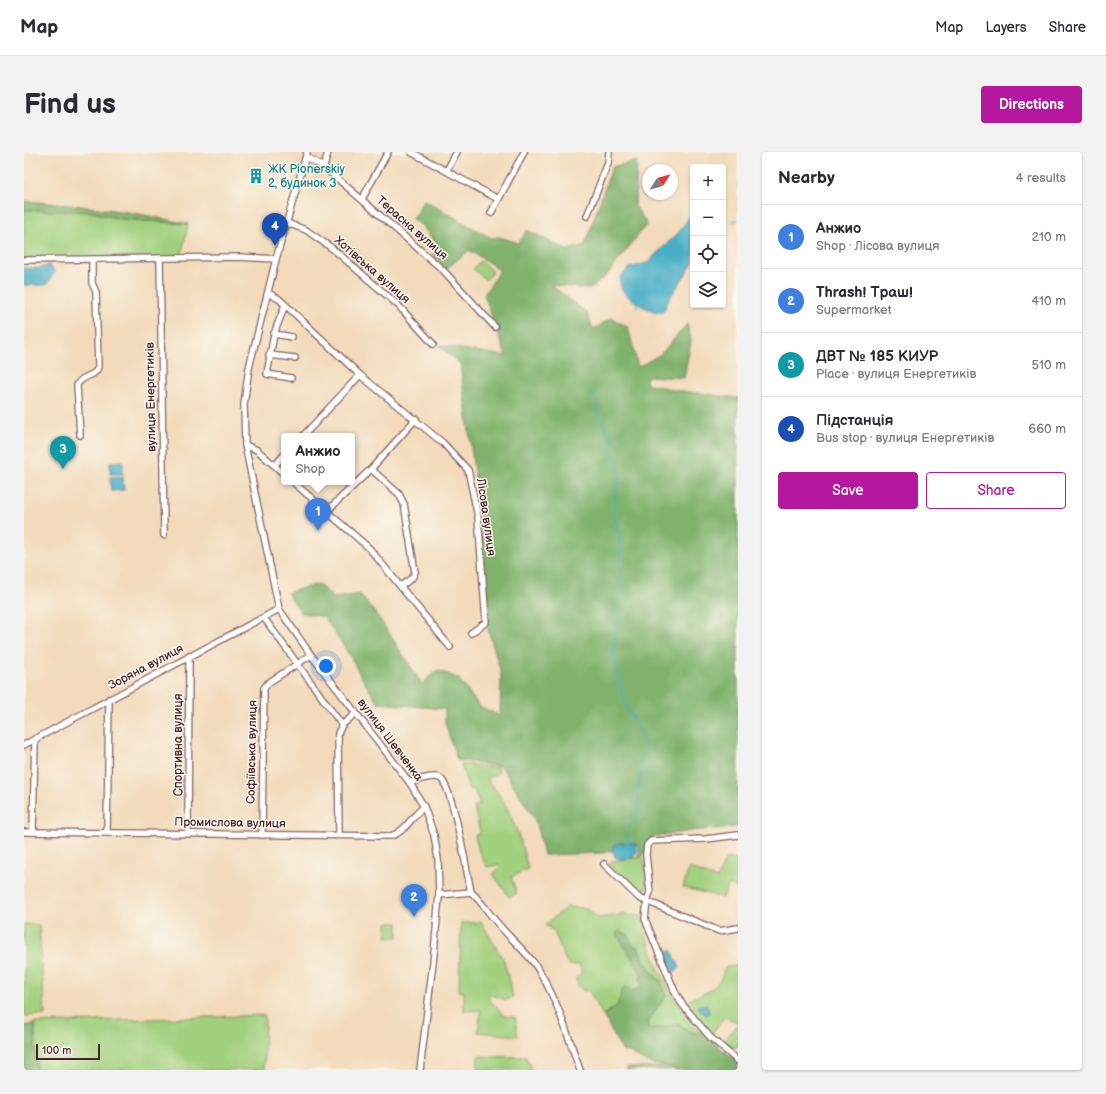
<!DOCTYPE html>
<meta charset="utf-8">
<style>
:root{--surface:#fff;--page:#f2f2f3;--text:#2b2b33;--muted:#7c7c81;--line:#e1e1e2;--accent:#b5179e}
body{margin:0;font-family:"Balsamiq Sans",sans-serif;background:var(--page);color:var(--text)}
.controls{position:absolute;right:12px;top:12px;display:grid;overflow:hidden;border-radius:4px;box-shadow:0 1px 3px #0004}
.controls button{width:36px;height:36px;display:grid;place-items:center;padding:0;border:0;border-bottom:1px solid var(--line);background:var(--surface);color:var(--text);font:20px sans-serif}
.compass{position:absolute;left:618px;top:12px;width:36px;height:36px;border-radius:50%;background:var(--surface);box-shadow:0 1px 3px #0004;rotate:54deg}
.scale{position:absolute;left:12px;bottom:10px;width:64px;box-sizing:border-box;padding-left:4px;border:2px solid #4a1f2b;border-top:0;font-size:11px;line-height:14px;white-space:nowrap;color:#4a1f2b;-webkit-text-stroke:3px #fbf7ec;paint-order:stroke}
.you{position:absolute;left:302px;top:514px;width:14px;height:14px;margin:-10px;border:3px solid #fff;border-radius:50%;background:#1a73e8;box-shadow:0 0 0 6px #1a73e833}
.badge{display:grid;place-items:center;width:26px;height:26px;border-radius:50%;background:var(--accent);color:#fff;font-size:13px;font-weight:700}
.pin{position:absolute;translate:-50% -33px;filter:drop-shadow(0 1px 2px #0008)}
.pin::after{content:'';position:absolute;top:21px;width:14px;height:12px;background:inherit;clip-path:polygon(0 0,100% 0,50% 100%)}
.popup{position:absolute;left:257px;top:281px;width:74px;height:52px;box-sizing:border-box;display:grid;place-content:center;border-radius:4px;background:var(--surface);filter:drop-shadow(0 1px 3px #0005);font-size:13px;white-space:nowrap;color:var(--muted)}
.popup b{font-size:15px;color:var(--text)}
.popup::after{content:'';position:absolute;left:50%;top:100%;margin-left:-8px;border:8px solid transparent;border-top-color:var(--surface)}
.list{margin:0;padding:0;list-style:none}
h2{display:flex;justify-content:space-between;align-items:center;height:52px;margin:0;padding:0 16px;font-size:17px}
h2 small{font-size:13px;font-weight:400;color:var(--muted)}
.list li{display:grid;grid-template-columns:26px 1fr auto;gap:12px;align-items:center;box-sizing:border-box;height:64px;padding:0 16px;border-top:1px solid var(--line)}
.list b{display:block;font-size:15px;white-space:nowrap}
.list p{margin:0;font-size:13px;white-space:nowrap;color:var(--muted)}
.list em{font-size:13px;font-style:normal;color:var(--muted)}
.actions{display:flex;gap:8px;padding:12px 16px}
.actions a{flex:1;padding:9px 0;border:1px solid var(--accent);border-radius:4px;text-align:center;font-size:14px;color:var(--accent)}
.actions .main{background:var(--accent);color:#fff}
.icon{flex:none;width:22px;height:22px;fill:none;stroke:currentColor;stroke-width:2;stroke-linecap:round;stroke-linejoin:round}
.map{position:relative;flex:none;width:714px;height:918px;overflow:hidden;border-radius:4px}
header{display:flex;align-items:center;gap:24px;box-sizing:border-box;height:56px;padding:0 20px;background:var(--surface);border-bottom:1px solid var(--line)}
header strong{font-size:19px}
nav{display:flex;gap:22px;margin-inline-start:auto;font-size:14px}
.intro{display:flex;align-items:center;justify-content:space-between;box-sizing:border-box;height:96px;padding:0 24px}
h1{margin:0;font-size:28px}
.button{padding:10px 18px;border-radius:4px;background:var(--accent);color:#fff;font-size:14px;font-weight:700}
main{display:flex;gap:24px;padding:0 24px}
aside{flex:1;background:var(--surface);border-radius:4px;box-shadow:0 1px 3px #0004}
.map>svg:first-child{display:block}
.green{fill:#a1d07e;stroke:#767854}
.forest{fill:#80b26d;stroke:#65684c}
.water{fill:#47aec6;stroke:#486678}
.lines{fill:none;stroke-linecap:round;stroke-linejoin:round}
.stream{stroke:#47aec6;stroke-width:1.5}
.minor-casing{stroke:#85605d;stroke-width:8}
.minor{stroke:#fff;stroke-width:5.5}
.labels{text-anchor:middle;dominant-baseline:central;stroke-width:3;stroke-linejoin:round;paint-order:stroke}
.culture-label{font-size:12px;fill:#0d838f;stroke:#fbf7ec;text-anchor:start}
.street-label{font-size:12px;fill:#4a1f2b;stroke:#fbf7ec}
</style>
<header>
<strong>Map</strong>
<nav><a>Map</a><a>Layers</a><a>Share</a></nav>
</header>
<div class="intro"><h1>Find us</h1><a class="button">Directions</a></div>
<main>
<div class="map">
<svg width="714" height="918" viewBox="0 0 714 918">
<rect width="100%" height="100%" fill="#fbf7ec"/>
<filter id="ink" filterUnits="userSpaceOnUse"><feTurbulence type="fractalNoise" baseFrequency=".025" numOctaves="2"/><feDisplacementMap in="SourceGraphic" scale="8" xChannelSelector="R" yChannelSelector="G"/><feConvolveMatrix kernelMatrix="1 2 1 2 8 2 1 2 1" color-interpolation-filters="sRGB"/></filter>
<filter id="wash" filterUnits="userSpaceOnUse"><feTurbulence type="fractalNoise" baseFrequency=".012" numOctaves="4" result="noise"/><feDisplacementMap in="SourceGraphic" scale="16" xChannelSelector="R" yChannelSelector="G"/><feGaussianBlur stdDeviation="0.9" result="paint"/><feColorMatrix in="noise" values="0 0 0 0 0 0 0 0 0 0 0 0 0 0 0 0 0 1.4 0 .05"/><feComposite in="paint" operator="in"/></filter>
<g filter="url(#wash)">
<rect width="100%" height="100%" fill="#f2daba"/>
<g class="green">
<path d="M0,58l67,2 30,7 67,5 -7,34 -157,2z"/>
<path d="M456,109l13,11 -7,8 -13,-11z"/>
<path d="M437,612l36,4 2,4 -12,7c5,7 11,13 15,20 13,22 20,46 26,70l-17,8 6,16 -8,4 -16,-23 7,-6 -2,-3 -11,2 -8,-15 -4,-17 5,-1v-2l-6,-25 6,-3 -6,-15 -5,1z"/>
<path d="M619,705l4,16 -1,16h-12l-26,-25 4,-3z"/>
<path d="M702,706l12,2v28l-10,-3 -5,13 -40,-11 6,-19 28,11z"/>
<path d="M543,755l19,1 12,10 23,-3 21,1c8,44 30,84 60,117l-12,-1 -12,-8 -19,4h-12l3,-10 16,-22 -5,-15 -5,-4 -14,-19 -3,-10c-7,-3 -9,-6 -11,-13l-9,-4 4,12 19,31 -2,7 3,6 -12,4 -5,-4 -9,19 -14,9 -15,-25 -5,1 -5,-5 -2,-8 6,-6 -3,-8 -8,2 -6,-7 -11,-28 -9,-6z"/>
<path d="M457,770l23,39 9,36 -7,3 -16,-6 -2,5 10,9 5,8 12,1 3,19 -40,-4 3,-22 -17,1v-20l-5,1 2,-69z"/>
<rect x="363" y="771" width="11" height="14"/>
<path d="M0,772l15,1 6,90 -21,1z"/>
<path d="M714,814v57l-13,-7 -13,17 -6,-5 -20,-26c20,-12 32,-9 39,-35z"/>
<path d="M241,863l-1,55h-228l-1,-47z"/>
<path d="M714,872v22l-3,2 -11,-7z"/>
<path d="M454,904l48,1 6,13h-54z"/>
<path d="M648,915l-1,3h-45v-2z"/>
</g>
<g class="forest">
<path d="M613,9l-2,45 12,18 -40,51 -17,14 -39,-4 36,28 6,17 18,-12 17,9 10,40 23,-13 26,-30 4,17 -7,37 -37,-2 -1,7 28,7 64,8v429l-40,3 -45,7 -5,3 -4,15 -6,1 2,-7 -2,-5 -35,9 -59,2 -9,-35 -33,-53 -45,-7 -12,-37v-14l-67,-6 -18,-28 -9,-18 -27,-40 -23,-4 -14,-20 31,-9 16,14 26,-4 19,24 43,66 15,-14 21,8 21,28 21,10 1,-43 -15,-51 -5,-99 -21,-159 -22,-19 68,11 -22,-61 16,-25 -31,-20 -23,19 -13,-14 5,-7 -15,-22 -11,-7 12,-19 67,38 8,-1 20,6 8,-13 40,20 18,-5 27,-78z"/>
<path d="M0,49c55,4 110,10 164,23l-67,-5 -30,-7 -67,-2z"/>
<path d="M595,779l10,4c1,7 3,10 10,13l3,10 13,19 6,4 5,15 -16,22 -3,10h12l19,-4 12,8 12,1 36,29v8h-65l1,-3c-10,-2 -24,-2 -32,-7 -8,-3 -9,-10 -19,-8l-20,-37 14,-9 5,-15 4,-5 5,5 12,-4 -3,-6 2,-7 -26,-41z"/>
<path d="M11,871l1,47h-12v-44z"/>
</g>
<g class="water">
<path d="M669,59v52l-22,33 -8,16c-13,1 -33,-12 -41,-22 -2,-4 -2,-9 -2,-13l9,-9 18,-5 32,-31z"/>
<path d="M25,113l6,7 -9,13h-22v-17h16z"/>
<path d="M99,309v13h-13v-12z"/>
<path d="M86,325h13l1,13 -13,1z"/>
<path d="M594,691h17l3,7 -4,7 -13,2 -6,-2 -3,-10z"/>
<path d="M647,797l9,19 -6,4c-6,-4 -8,-13 -9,-20z"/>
<path d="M682,852l3,9 -4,2 -8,-9z"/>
</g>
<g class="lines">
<g class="stream">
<path d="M709,69l5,-1"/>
<path d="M699,71l3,-1"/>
<path d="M612,156l3,-5"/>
<path d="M567,240l3,5"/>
<path d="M572,249l1,11 16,28 -3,7 8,17 2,15 -5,16 -1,22 5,18 2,33 -1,27 -6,17 3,15 -4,22 11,53 12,21 9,20 -7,52v20l-9,12 -2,18"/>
</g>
</g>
</g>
<g filter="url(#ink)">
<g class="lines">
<g class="minor-casing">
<g id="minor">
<path d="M283,0l-31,107 -27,109 -5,36 1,41 34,164 32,46 99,128 14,24 10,28 4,24 1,36 -5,59 -14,116"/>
<path d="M387,0l87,47"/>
<path d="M282,5l18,10 119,103 52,57"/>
<path d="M300,15l4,-15"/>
<path d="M423,18l10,-18"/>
<path d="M338,47l26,-47"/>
<path d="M467,61l33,-61"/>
<path d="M563,64l21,-53 1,-11"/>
<path d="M263,71l19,7 27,19 65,56 35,39"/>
<path d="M136,106l4,277"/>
<path d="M0,108l215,-3 37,2"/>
<path d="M244,141l11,6 81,76 83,68 25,27 10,47 8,105 -15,11"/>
<path d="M261,153l-11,29 -7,40 24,4"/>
<path d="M250,182l18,3"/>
<path d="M245,203l26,3"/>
<path d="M56,283l-3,-50c5,-11 18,-7 21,-18l-2,-75 -4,-9v-23"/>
<path d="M279,284l57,-61"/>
<path d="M221,293l12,5 27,24"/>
<path d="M251,313l9,-10"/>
<path d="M347,317l28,25 5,10 11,68 -3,6 -11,8"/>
<path d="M269,330l76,66 81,99"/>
<path d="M302,360l45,-43 45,-50"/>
<path d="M240,466l78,107"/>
<path d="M0,593l255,-136"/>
<path d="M386,631c6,-3 24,-8 30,-5 13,8 27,95 31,114 11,10 18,22 28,33 11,13 24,24 35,38 22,31 33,71 46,107"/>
<path d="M0,680l367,4c16,-5 21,-21 33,-29"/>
<path d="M9,680l2,-93"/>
<path d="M83,681l2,-134"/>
<path d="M164,682l1,-178"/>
<path d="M238,683l2,-147 4,-5 43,-28"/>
<path d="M315,683l-1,-101 4,-9 14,-12"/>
<path d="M714,683l-32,4 -55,2 -4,4 -1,10 4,37 -3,9 -2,18 13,32 17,41 7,12 28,33 28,24"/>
<path d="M580,712l35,34 80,33 19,-3"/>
<path d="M415,743l32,-3"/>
</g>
</g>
<use href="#minor" class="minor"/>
</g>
</g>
<defs>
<g id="building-bare" transform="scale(1.2)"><path d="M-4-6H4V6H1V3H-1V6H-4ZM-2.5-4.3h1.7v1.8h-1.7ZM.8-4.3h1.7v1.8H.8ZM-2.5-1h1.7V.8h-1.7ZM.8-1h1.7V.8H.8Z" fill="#0f9aa8" stroke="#fbf7ec" stroke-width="2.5" paint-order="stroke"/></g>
</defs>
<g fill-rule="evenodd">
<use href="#building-bare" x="232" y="24"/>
</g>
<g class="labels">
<g class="culture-label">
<text x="244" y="17">ЖК Pionerskiy<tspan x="244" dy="14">2, будинок 3</tspan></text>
</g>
<g class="street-label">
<text transform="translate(388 76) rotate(41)">Терасна вулиця</text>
<text transform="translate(348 118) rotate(41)">Хотівська вулиця</text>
<text transform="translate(127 245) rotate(-91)">вулиця Енергетиків</text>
<text transform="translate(462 365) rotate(82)">Лісова вулиця</text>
<text transform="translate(122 515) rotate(-28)">Зоряна вулиця</text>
<text transform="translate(366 588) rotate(53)">вулиця Шевченка</text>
<text transform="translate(154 593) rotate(-90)">Спортивна вулиця</text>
<text transform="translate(228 600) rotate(-89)">Софіївська вулиця</text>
<text transform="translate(206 671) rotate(1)">Промислова вулиця</text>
</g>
</g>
</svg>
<div class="controls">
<button>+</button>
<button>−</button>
<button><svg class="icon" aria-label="locate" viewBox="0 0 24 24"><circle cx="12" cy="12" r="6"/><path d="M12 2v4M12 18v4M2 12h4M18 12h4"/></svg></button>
<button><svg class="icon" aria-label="layers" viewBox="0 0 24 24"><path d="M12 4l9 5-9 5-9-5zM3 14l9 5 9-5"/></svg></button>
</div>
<svg class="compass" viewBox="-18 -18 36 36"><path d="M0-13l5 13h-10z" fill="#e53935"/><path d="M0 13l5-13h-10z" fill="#7c7c81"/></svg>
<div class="scale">100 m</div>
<div class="you"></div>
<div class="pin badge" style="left:294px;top:379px;background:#3f7fe0">1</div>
<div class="popup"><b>Анжио</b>Shop</div>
<div class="pin badge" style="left:390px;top:765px;background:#3f7fe0">2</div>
<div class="pin badge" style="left:39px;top:317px;background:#0f9aa8">3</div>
<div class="pin badge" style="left:251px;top:94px;background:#1a4fb4">4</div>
</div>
<aside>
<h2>Nearby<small>4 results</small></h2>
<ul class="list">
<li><span class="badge" style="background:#3f7fe0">1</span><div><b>Анжио</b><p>Shop · Лісова вулиця</p></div><em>210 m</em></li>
<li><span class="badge" style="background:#3f7fe0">2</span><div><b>Thrash! Траш!</b><p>Supermarket</p></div><em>410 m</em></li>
<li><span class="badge" style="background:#0f9aa8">3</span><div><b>ДВТ № 185 КИУР</b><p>Place · вулиця Енергетиків</p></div><em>510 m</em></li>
<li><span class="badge" style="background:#1a4fb4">4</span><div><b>Підстанція</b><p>Bus stop · вулиця Енергетиків</p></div><em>660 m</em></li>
</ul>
<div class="actions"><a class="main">Save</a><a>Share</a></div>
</aside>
</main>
